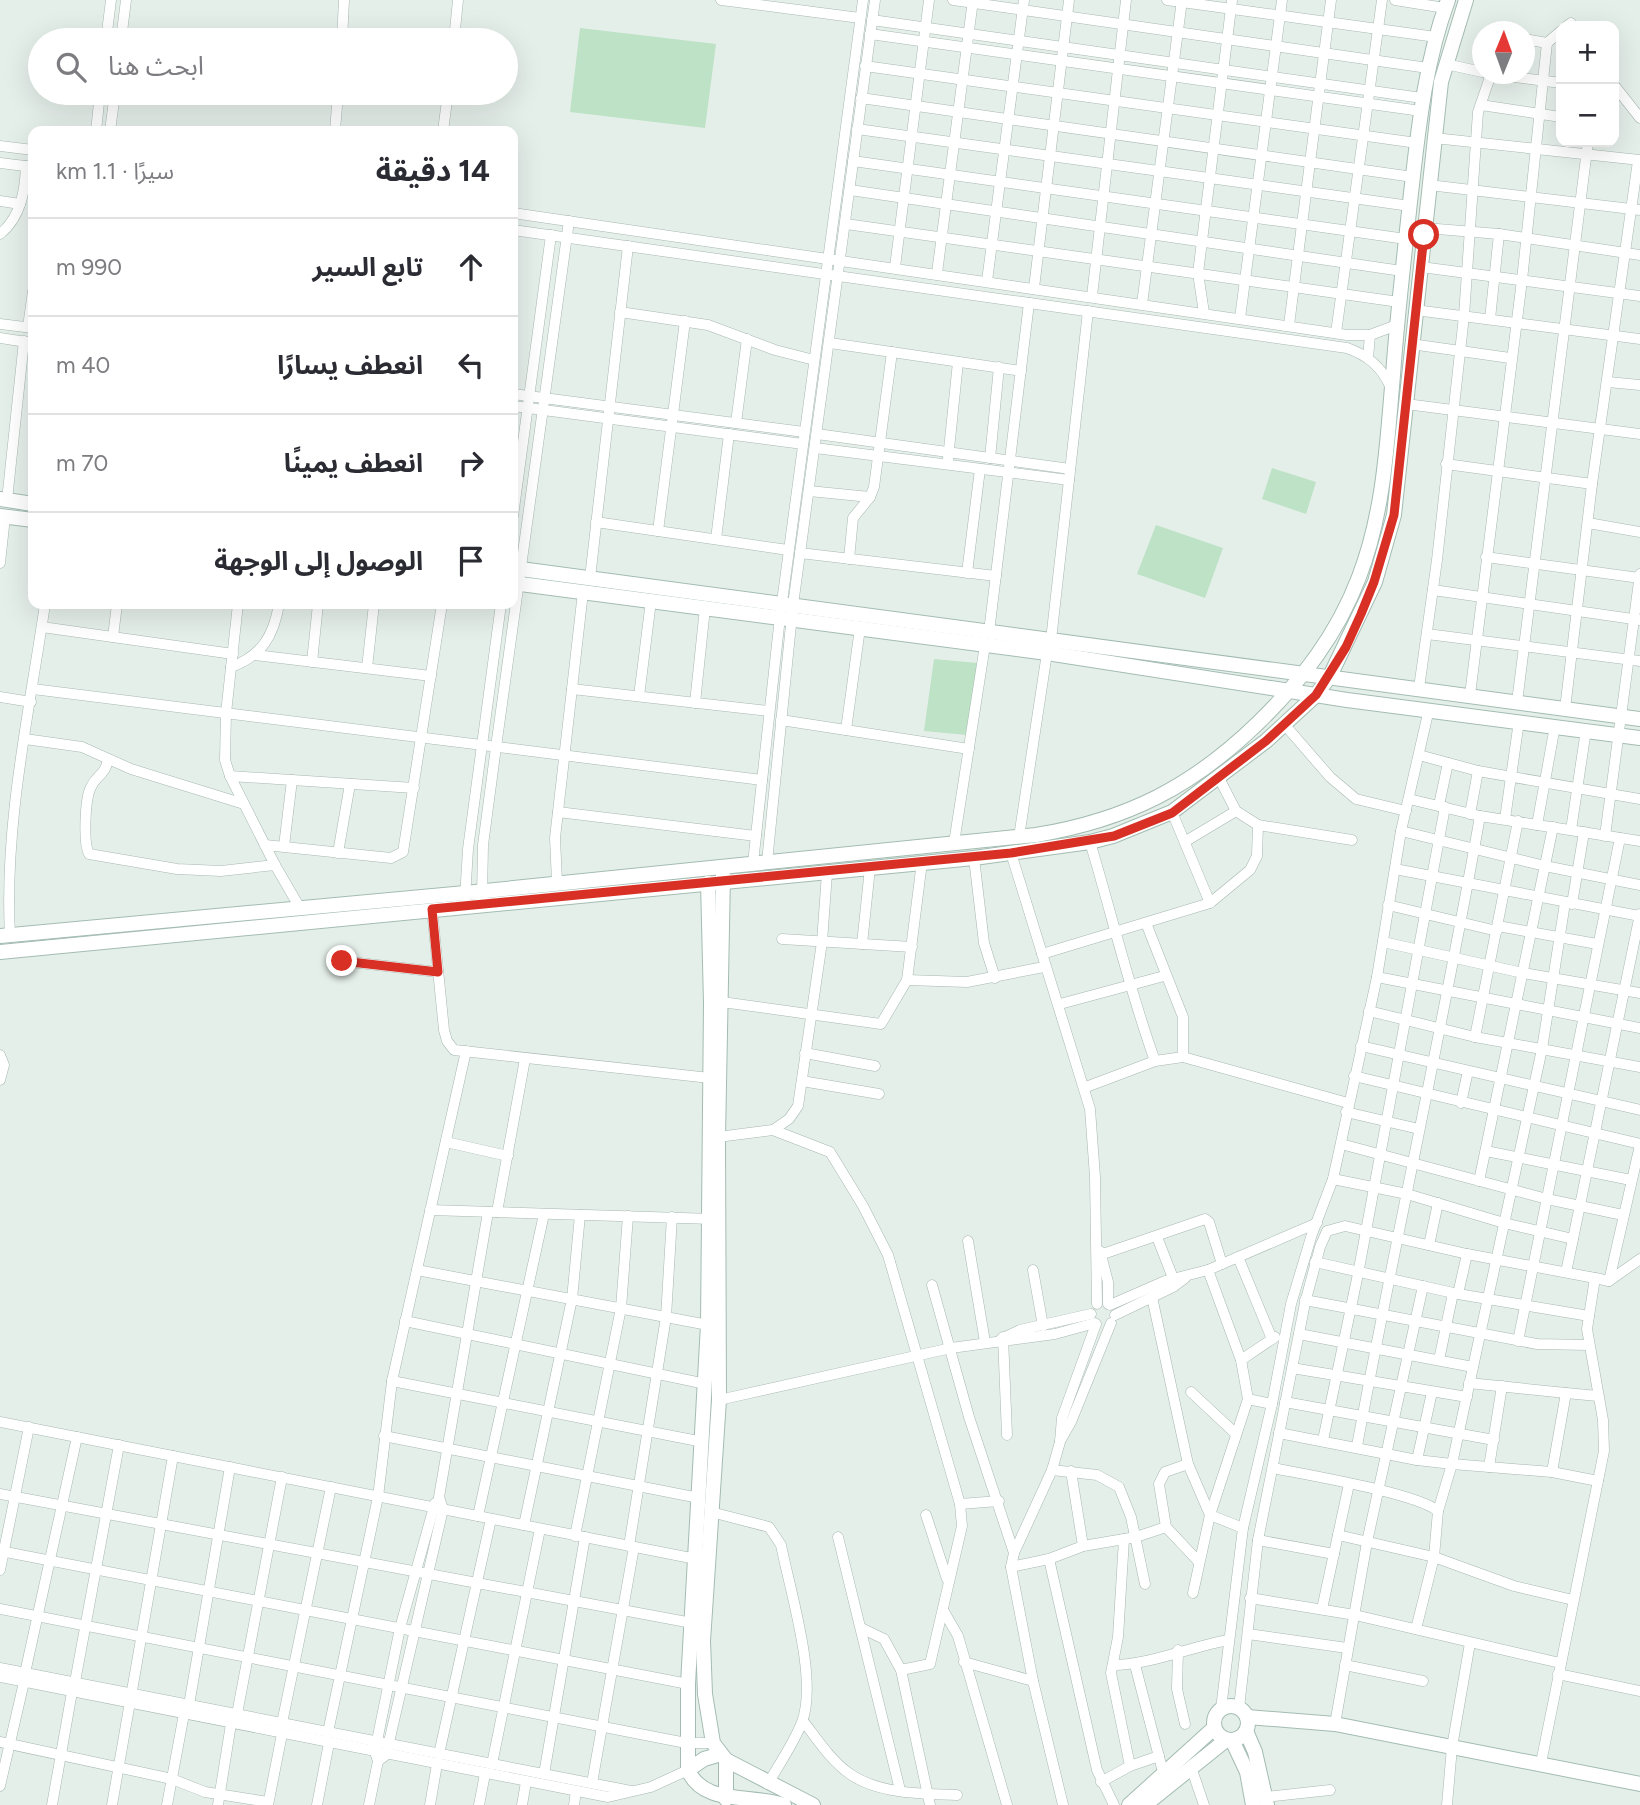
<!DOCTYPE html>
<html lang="ar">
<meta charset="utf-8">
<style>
:root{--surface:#fff;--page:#f7f7f7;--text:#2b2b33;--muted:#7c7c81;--line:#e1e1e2}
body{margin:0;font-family:Figtree,"Noto Sans Arabic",sans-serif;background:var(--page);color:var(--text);direction:rtl}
.controls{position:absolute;right:21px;top:21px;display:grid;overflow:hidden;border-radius:14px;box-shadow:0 7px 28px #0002}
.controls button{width:63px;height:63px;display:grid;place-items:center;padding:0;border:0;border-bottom:2px solid var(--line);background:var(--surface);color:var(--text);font:35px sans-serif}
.compass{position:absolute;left:1472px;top:21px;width:63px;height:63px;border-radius:50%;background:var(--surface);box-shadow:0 7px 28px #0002;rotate:1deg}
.stop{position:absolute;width:21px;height:21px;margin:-16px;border:5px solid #d93025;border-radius:50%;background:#fff}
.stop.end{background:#d93025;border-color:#fff;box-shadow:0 2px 7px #0008}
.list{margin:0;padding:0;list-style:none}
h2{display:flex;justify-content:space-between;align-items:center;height:91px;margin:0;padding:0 28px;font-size:30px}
h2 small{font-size:23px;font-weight:400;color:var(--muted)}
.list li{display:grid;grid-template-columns:46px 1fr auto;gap:21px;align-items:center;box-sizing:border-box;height:98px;padding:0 28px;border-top:2px solid var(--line)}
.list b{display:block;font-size:26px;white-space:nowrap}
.list em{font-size:23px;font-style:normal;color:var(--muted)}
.icon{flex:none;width:38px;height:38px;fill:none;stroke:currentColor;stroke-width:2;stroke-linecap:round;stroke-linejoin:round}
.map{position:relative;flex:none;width:1640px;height:1805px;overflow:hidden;direction:ltr}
.search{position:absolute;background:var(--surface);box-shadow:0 7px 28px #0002;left:28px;top:28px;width:490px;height:77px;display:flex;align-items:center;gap:18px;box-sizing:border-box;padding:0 24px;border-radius:38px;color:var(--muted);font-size:26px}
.panel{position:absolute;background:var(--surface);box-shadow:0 7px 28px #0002;left:28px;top:126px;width:490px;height:483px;border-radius:14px;direction:rtl}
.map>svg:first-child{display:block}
.green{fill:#bde2c5}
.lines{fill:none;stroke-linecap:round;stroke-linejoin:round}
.street-casing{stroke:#a7b8b1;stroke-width:11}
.secondary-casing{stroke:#a3bcb2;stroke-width:16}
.street{stroke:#fff;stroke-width:10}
.secondary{stroke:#fff;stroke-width:14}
.route{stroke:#d93025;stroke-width:9}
</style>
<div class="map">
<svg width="1640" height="1805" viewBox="0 0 1640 1805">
<rect width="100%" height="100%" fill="#e5efea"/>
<g class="green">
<path d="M580,28l136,16 -11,84 -135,-16z"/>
<path d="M1272,468l44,14 -10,32 -44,-15z"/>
<path d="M1156,525l67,23 -18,50 -68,-24z"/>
<path d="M934,659l43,4 -10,72 -43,-4z"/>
</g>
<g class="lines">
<g class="street-casing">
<g id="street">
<path d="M721,0l139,18"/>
<path d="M953,0l475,68"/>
<path d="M1167,0l269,37"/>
<path d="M1395,0l50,8"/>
<path d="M872,20l550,78"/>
<path d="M1567,26l4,-3 2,3"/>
<path d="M870,34l551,77"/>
<path d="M1524,39l23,4"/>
<path d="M106,40l5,-40"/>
<path d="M121,40l5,-40"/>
<path d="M342,40l2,-40"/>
<path d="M454,40l4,-40"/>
<path d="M1446,64l36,8"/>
<path d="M865,66l552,77"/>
<path d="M1491,74l70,9"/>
<path d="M1614,85l26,33"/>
<path d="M861,98l552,79"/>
<path d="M1481,105l80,12"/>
<path d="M857,129l553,77"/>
<path d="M96,131l4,-38"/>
<path d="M110,131l5,-38"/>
<path d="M335,131l3,-38"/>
<path d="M443,131l5,-38"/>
<path d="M1434,138l206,22"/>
<path d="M0,146l33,4"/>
<path d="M853,161l553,78"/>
<path d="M0,163l33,4"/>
<path d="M1429,185l211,25"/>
<path d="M850,190l552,81"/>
<path d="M0,201l20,3"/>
<path d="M513,213l834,122h23l27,-10"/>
<path d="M846,224l553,78"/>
<path d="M1425,228l74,6 141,21"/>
<path d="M513,230l834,118c20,7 34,18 43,38"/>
<path d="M0,234c21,-17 25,-43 26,-68"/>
<path d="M895,267l34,-267"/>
<path d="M1421,267l219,29"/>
<path d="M937,273l36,-273"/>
<path d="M987,281l37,-281"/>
<path d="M1034,288l35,-288"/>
<path d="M1092,296l34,-296"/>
<path d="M1142,304l40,-304"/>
<path d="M1415,310l225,29"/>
<path d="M620,312l88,13 67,25 39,10"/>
<path d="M1204,313l-6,-40 34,-273"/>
<path d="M1240,318l42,-318"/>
<path d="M1490,319l9,-85"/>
<path d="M0,324l33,4"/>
<path d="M1289,325l42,-325"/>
<path d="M28,327l5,-36"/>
<path d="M1336,333l46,-333"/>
<path d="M0,338l33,5"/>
<path d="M830,343l191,28"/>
<path d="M1411,344l99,14"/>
<path d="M1368,358l2,-23"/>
<path d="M1608,382l32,3"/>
<path d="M513,394l291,38"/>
<path d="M1406,404l234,30"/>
<path d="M513,406l290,38"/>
<path d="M736,423l11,-84"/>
<path d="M817,434l253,35"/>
<path d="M815,448l254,32"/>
<path d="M990,458l9,-91"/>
<path d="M948,459l10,-97"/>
<path d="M1446,464l146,20"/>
<path d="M809,491l61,6"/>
<path d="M7,500l17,-159"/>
<path d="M513,516l38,-281"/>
<path d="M596,522l192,28"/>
<path d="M1588,523l52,9"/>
<path d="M658,531l27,-210"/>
<path d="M716,539l13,-105"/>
<path d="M800,553l196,23"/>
<path d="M1486,557l154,21"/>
<path d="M849,559l4,-41 17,-21 4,-10 18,-135"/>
<path d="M0,563l5,-46"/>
<path d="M967,573l13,-104"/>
<path d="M590,578l38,-332"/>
<path d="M1433,590l207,30"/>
<path d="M238,604l-12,109 -1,47 5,16 45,89 25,43"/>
<path d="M42,627l191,27"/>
<path d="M989,632l40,-329"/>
<path d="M1427,634l213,27"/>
<path d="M113,637l4,-33"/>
<path d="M1051,640l37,-329"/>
<path d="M255,655l176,21"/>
<path d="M312,662l6,-58"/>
<path d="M231,667c31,-11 43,-32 48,-63"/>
<path d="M367,668l7,-64"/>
<path d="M1419,688l18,-128 27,-244 14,-204 13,-38"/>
<path d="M33,689l729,91"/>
<path d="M572,689l197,22"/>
<path d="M1470,695l52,-415 25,-237 14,-12"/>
<path d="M639,696l12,-95"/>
<path d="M0,697l31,5"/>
<path d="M1517,702l71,-560"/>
<path d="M695,703l10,-95"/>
<path d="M1565,709l27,-225 46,-323"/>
<path d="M781,720l188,29"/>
<path d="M1284,724l46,53 26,22 50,12"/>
<path d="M846,730l14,-102"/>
<path d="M25,739l57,8 49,22 113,35"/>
<path d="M1419,755l59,16 162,28"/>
<path d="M108,759c-3,17 -11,15 -17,28 -6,11 -8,56 -2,67l88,15 44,2 54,-6"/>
<path d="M230,776l184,12"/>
<path d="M1219,778l17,33 22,14 94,15"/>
<path d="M1409,799l71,17 160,25"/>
<path d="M1439,805l9,-42"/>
<path d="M558,812l198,24"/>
<path d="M1172,812l38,91"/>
<path d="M1470,814l8,-43"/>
<path d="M1505,819l14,-98"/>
<path d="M1537,825l18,-99"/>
<path d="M1571,830l15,-100"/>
<path d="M1401,831l144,35 95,19"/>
<path d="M1605,836l35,-262"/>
<path d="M1019,837l28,-184"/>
<path d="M1186,841l50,-30"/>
<path d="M1090,842c22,73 39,147 65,219"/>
<path d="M954,843l31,-198"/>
<path d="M265,845l126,13 12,-6 39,-248"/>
<path d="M284,846l8,-66"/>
<path d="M338,853l12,-69"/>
<path d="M1011,853l79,256 5,68 2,127"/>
<path d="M974,858l10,85 11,35"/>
<path d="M767,862l26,-257 82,-605"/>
<path d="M753,863l27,-246 83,-617"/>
<path d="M1395,869l245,47"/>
<path d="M557,882l-2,-44 28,-246"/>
<path d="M482,897l1,-52 13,-98 73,-526"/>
<path d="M465,898l3,-49 33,-245"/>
<path d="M1565,903l-23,146 -90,415 100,8 46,9"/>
<path d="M1572,904l12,-72"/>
<path d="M1388,905l109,26"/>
<path d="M432,909l12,121 3,11 7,9 256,28"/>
<path d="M1146,923l37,94v40"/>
<path d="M1498,926l99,18"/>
<path d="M10,935c-6,-111 19,-221 35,-331"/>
<path d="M782,939l130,8"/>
<path d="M1383,942l140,31 117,20"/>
<path d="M862,944l8,-76"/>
<path d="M1042,954l168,-51 40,-33 7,-14 1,-31"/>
<path d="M342,961l96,11"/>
<path d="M1377,977l263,51"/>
<path d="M907,980l60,2 77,-15"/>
<path d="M722,1002l159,22 26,-44 15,-118"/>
<path d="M1060,1004l104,-28"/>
<path d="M1369,1011l106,26 165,30"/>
<path d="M1475,1037l43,-216"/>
<path d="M1361,1046l279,64"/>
<path d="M805,1053l70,13"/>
<path d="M0,1055l4,10 -4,15"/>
<path d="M1354,1076l286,68"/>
<path d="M802,1081l77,13"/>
<path d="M1086,1087l69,-26 28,-4 165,46"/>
<path d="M1461,1103l7,-32"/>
<path d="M1346,1112l73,17"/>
<path d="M773,1130l16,-11 9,-13 24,-164 5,-69"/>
<path d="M718,1137l55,-7 57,22 33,54 25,49 72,249 2,22 -32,138 -29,6"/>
<path d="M446,1142l62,14"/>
<path d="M1341,1144l206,55 76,16"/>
<path d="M1486,1151l145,29"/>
<path d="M1333,1179l74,15 97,29 69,16 67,-325"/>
<path d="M1479,1181l74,-354"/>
<path d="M430,1210l283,9"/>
<path d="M497,1212l28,-153"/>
<path d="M1157,1237l16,41"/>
<path d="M968,1241l17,101"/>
<path d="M1429,1245l9,-42"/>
<path d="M1100,1251l8,31v22"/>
<path d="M1097,1256l108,-37 4,3 13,42"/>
<path d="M1238,1257l34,82"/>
<path d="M1315,1262l143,32 131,22"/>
<path d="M417,1270l291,55"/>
<path d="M1033,1270l10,56"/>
<path d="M1566,1272l7,-33"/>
<path d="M1609,1281l31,-22"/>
<path d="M932,1285l37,132 45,136"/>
<path d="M1458,1294l9,-40"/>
<path d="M1152,1297l36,167 22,51 33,13"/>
<path d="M1305,1300l232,44 52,1"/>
<path d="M1110,1305l55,-24 43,-11 109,-47"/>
<path d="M1115,1315l58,-28 12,-9"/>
<path d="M405,1321l301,63"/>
<path d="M1299,1334l174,33"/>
<path d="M1003,1337l4,98"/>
<path d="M1001,1339l19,-9 71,-16"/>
<path d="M1518,1341l102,-503"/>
<path d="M1241,1360l34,-23"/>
<path d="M1439,1360l14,-67"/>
<path d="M1292,1368l175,29"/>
<path d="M392,1381l311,61"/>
<path d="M1469,1383l97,10 -14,79"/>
<path d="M1191,1392l45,42"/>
<path d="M1566,1393l32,3"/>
<path d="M1248,1399l24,5"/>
<path d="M719,1400l232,-52 104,-14 40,-11"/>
<path d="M1285,1402l209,38"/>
<path d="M0,1422l696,137"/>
<path d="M1279,1433l138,27 15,-68"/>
<path d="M384,1436l315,62"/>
<path d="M1323,1440l35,-166 87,-467"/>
<path d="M1060,1441l11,-19 40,-99"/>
<path d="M1357,1446c39,-210 86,-419 123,-630"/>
<path d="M1417,1460l35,4 -14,47"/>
<path d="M1188,1464l-23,8 -6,12 7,43 33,35"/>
<path d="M1489,1467l13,-81"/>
<path d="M1273,1468c35,7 142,25 165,43l-4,46 -18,72"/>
<path d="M1052,1470l45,5 22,12 12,30 14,67"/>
<path d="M1071,1471l12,75"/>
<path d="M0,1494l692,129"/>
<path d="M960,1504l39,-3"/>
<path d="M711,1512l58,15 12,18c9,46 37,134 21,177 -8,21 -23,42 -34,62"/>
<path d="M926,1515l21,64"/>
<path d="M478,1516l66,-302"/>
<path d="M524,1525l48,-226 8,-84"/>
<path d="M1338,1535l96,22 80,29 59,14"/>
<path d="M575,1536l46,-228 7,-92"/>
<path d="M838,1537l62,253"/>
<path d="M1258,1540l76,14"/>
<path d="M629,1546l37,-229 6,-100"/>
<path d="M0,1551l688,133"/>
<path d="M1049,1559l48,211 17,35"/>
<path d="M1011,1567l38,-8 34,-13 53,-9 30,-10"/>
<path d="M0,1570l29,-143"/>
<path d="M1193,1593l17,-78 38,-116 -7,-39 -33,-90"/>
<path d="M1250,1598l105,17 205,48"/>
<path d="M0,1609l686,134h27"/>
<path d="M1322,1609l27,-125"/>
<path d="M943,1610l15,26 49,169"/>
<path d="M861,1628l23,11 17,31 29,135"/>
<path d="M1248,1634l99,14"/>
<path d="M1178,1650l-1,39 8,35"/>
<path d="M964,1662l69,19"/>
<path d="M1113,1665c36,0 77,-18 115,-25"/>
<path d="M1135,1665l29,111"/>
<path d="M1345,1665l78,16"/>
<path d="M0,1668l631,123"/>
<path d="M25,1673l52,-236"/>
<path d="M1558,1674l82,17"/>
<path d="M0,1677l608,120 43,-10 37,-17"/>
<path d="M75,1682l44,-237"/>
<path d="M189,1705l41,-238"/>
<path d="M1239,1708l19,-168 47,-237 15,-56 7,-16 18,-5 122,28 128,24"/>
<path d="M1221,1709l22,-181 29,-124 19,-100 21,-70 21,-55 44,-202 24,-146 28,-122"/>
<path d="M237,1714l45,-237"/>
<path d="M803,1721c14,18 28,40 47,53 29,20 73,20 107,21"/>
<path d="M282,1723l49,-236"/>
<path d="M1335,1724l32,-182 56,-256"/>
<path d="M328,1732l50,-235 14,-116 74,-330"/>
<path d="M0,1742l172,37 33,13 63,10"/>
<path d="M439,1754l52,-235"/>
<path d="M378,1761l8,-6 57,-246 -4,-12 49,-285"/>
<path d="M1541,1763l63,-312 -1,-31 -16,-91 8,-51 14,3 31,-136"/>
<path d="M492,1764l48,-235"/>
<path d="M1130,1766l29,-10"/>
<path d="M1191,1767l13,38"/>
<path d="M544,1774l41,-237"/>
<path d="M1101,1782l29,-16 -19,-93 7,-36 6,-98"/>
<path d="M592,1783l42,-236"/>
<path d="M0,1786l24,-104"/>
<path d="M1265,1797l65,-7"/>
<path d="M52,1805l20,-113"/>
<path d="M112,1805l61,-349"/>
<path d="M167,1805l17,-91"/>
<path d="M218,1805l13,-81"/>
<path d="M268,1805l14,-71"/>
<path d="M317,1805l12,-62"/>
<path d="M369,1805l9,-44 -3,-9 2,-11 23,-113 35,-125"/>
<path d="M430,1805l7,-41"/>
<path d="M479,1805l6,-31"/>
<path d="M522,1805l4,-23"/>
<path d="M574,1805l2,-14"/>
<path d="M1063,1805l-30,-124 -22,-114 3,-14 38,-83 8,-28 2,-24 34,-94"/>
<path d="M1447,1805l5,-58 18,-104"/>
</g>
</g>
<g class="secondary-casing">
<g id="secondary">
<path d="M0,499l33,5"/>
<path d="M0,516l33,4"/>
<path d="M513,568l1127,151"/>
<path d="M513,583l534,70 300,47 293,38"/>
<path d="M723,875l-5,262 1,263 -16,241 2,53 8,49 13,17 87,45"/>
<path d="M708,883l3,120 -3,322 -20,359v86c15,35 60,24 96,35"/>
<path d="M0,936l465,-43 571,-58c91,-15 156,-48 222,-112 44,-43 79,-88 101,-146 25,-65 28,-133 34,-202 4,-58 11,-116 17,-173 8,-69 14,-137 38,-202"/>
<path d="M0,952l974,-94 116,-16 23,-6 59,-24 94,-71 50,-46 14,-19 45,-94 19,-67 47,-433 25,-82"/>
<circle cx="1231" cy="1723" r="17"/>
<path d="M1247,1717l88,7 305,60"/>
<path d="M1246,1731l9,21 12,53"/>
<path d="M1232,1740l15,32 6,33"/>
<path d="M726,1760v39"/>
<path d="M688,1770l16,-11 17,-5"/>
<path d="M1129,1805l85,-77"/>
<path d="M1145,1805l81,-65"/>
</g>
</g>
<use href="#street" class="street"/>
<use href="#secondary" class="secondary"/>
</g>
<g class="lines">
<path class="route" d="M342,961l96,11 -6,-63 579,-56 103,-17 58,-23 94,-72 50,-46 30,-48 15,-33 13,-32 20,-67 30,-280"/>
</g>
</svg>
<div class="controls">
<button>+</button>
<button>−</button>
</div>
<svg class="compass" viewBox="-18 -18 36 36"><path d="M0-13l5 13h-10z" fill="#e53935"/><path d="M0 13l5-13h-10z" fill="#7c7c81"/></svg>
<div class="stop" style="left:1424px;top:235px"></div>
<div class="stop end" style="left:342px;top:961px"></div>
<div class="search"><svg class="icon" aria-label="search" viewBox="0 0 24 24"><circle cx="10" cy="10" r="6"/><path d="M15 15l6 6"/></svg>ابحث هنا</div>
<section class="panel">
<h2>14 دقيقة<small>سيرًا · 1.1 km</small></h2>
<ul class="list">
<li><svg class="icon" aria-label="ahead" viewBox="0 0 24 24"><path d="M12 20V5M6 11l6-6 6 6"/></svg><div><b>تابع السير</b></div><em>990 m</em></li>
<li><svg class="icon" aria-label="left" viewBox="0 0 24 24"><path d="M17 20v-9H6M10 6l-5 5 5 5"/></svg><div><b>انعطف يسارًا</b></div><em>40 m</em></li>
<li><svg class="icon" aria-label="right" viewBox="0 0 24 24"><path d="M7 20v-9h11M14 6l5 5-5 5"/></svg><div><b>انعطف يمينًا</b></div><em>70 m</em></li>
<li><svg class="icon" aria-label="arrive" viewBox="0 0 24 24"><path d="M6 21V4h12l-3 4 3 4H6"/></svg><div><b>الوصول إلى الوجهة</b></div></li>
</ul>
</section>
</div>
